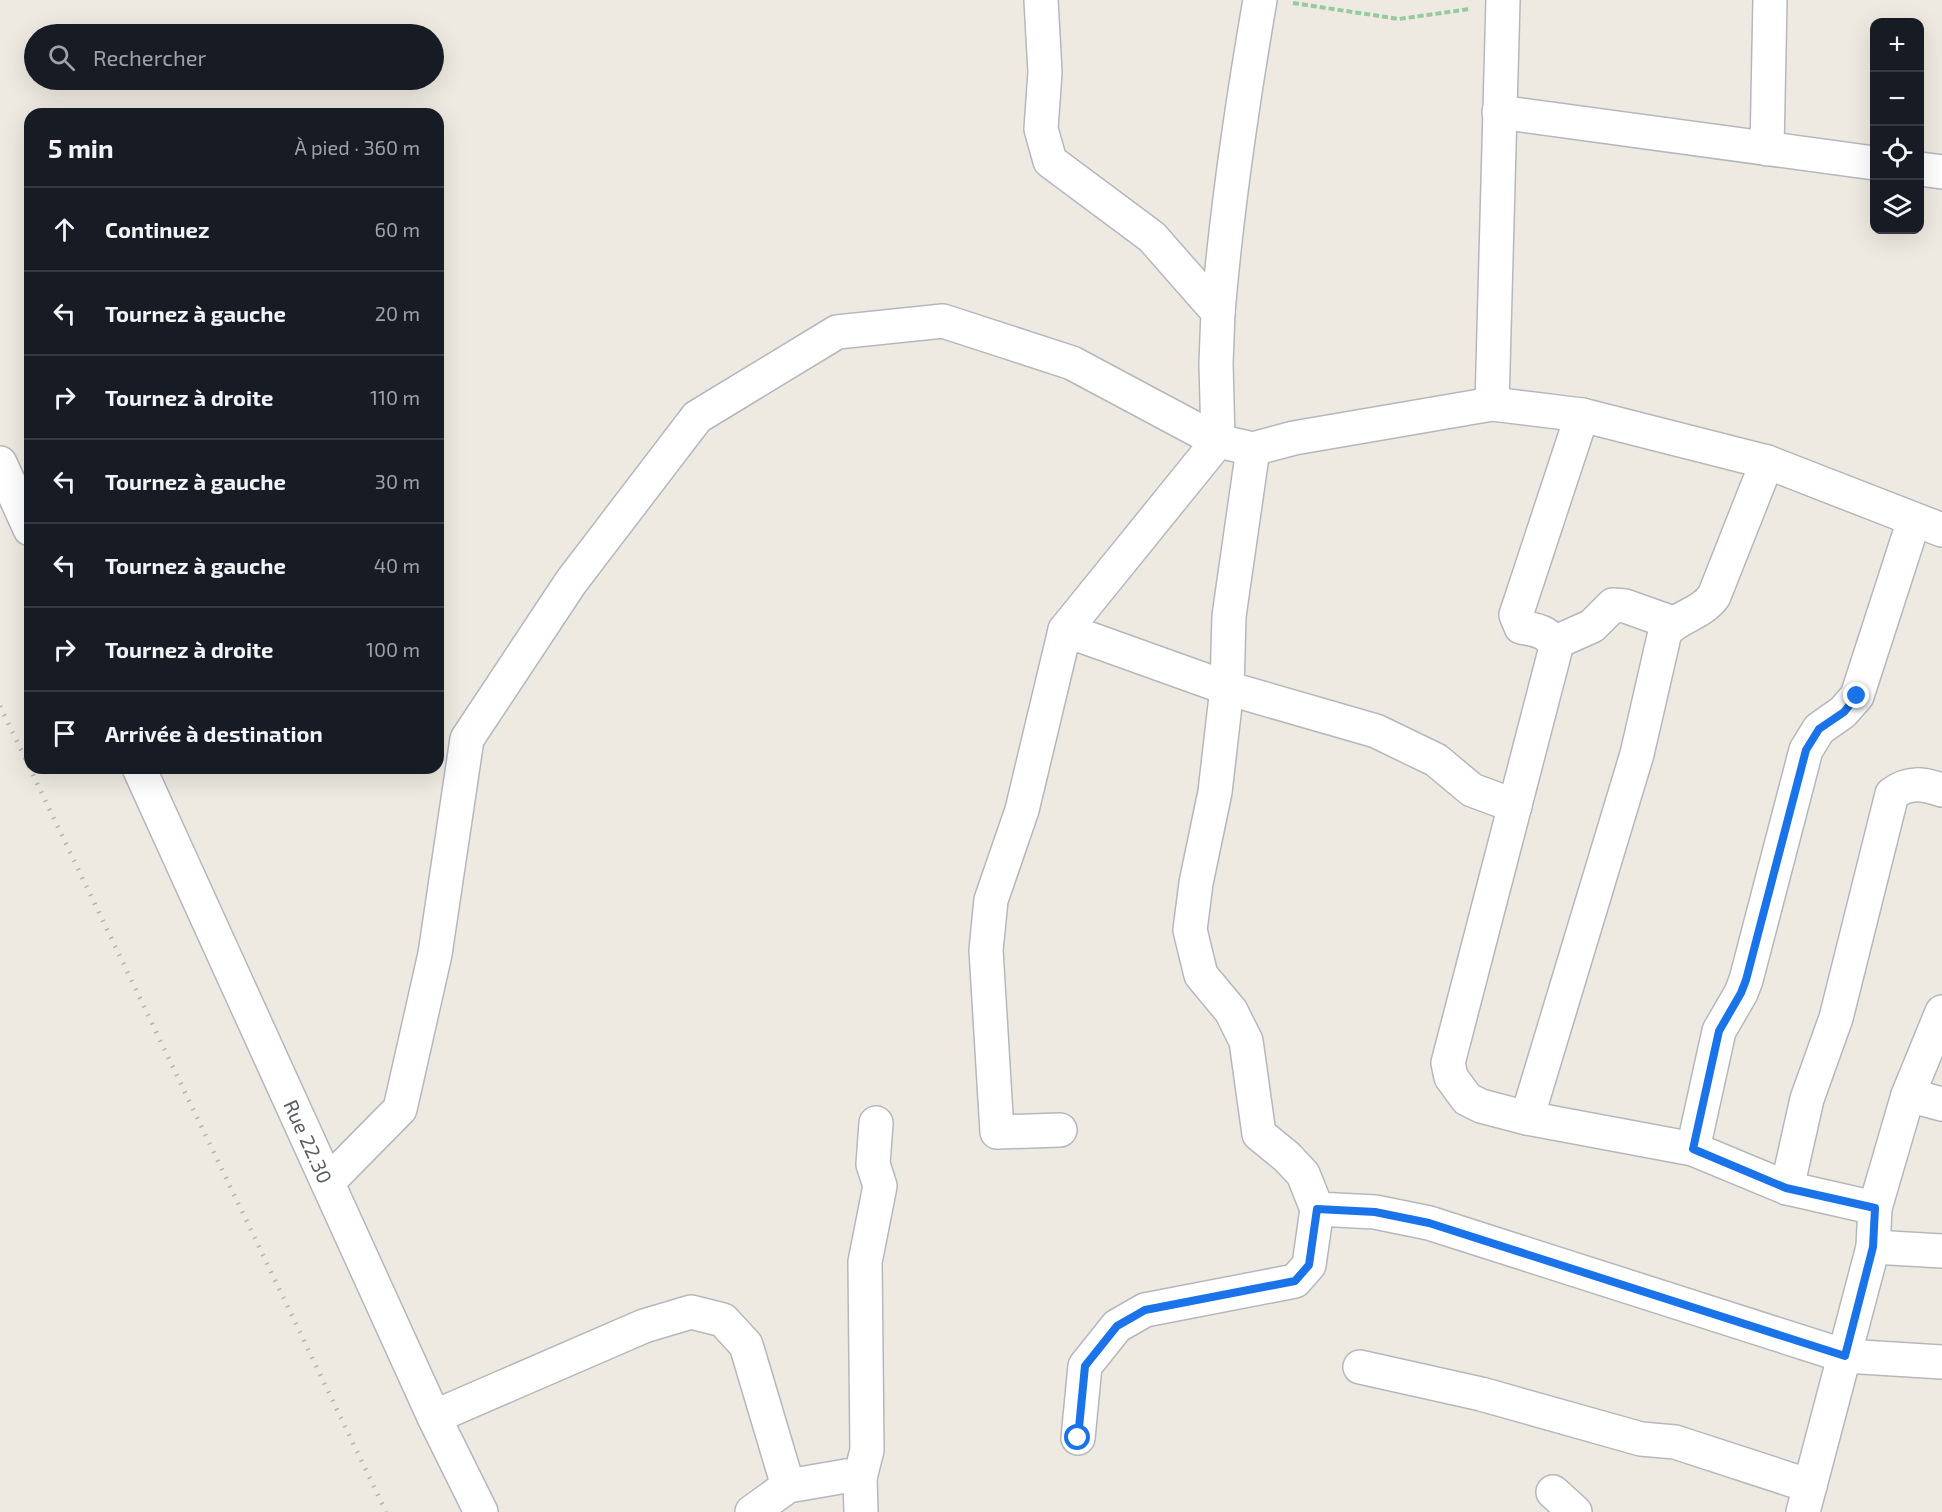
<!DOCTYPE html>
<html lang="fr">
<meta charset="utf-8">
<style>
:root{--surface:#171b24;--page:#242831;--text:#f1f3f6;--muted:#9ea1a6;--line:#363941}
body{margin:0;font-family:"Exo 2",sans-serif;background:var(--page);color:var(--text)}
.controls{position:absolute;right:18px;top:18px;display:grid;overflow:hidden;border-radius:12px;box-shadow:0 6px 24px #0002}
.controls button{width:54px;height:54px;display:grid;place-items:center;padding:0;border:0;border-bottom:2px solid var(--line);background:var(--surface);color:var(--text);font:30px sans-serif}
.stop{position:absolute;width:18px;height:18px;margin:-14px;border:4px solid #1a73e8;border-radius:50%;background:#fff}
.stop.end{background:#1a73e8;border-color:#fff;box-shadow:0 2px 6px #0008}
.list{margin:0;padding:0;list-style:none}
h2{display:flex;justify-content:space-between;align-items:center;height:78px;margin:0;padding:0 24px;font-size:26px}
h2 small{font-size:20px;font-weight:400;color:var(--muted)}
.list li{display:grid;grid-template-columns:39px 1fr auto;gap:18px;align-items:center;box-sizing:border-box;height:84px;padding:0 24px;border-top:2px solid var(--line)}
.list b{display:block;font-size:22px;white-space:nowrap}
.list em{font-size:20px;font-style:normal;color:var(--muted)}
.icon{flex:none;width:33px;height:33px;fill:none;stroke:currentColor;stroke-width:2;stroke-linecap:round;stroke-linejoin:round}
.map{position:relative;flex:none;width:1942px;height:1512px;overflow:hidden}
.search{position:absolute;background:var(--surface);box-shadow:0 6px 24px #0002;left:24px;top:24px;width:420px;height:66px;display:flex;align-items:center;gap:15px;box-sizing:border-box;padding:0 21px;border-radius:33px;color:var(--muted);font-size:22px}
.panel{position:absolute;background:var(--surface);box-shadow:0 6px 24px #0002;left:24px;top:108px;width:420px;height:666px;border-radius:18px}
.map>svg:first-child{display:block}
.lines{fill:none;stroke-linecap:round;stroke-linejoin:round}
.minor-casing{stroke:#b4b8bd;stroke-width:36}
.path{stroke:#94ca9e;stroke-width:4;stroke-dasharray:6 3;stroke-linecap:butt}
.minor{stroke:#fff;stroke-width:33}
.rail{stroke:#b3b4b4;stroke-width:4.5;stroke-dasharray:1.5 8;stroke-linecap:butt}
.route{stroke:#1a73e8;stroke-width:8}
.labels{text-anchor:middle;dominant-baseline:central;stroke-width:5;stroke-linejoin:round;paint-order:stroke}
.street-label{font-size:20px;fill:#5a5f63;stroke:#fff}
</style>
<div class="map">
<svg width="1942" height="1512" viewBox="0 0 1942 1512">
<rect width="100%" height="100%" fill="#eeeae1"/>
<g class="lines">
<g class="minor-casing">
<g id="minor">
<path d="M1041,0l4,72 -4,57 9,32 102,76 66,75 -2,51 2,78 -153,189 -43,180 -31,90 -5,50 11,182 63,-2"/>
<path d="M1499,112l375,51"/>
<path d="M1767,149l3,-149"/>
<path d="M1920,169l22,3"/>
<path d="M1218,312c9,-105 24,-208 42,-312"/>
<path d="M1492,404l11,-404"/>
<path d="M1582,415l-66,200 5,12c16,3 32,5 34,24l-107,412 3,14 16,22 14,7 46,12 166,31 94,39 88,20"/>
<path d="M1253,449l-24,167 -2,72 -12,104 -19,91 -6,47 11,45 30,36 15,30 13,93 28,23 16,17 14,35 58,3 54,11 416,133 97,6"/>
<path d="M0,463l30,66"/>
<path d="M1065,630l162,58 149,43 60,29 36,30 43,16"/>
<path d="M1554,643l38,-17 21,-21 12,1 48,17"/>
<path id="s1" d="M139,768l295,649 47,95"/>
<path d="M1908,1095l34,9"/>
<path d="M1527,1118l110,-364 28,-122c15,-17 35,-17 49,-36l53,-134"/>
<path d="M1693,1149l26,-118 22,-38 5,-13 60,-230 13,-21 24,-17 14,-16 57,-176"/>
<path d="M328,1182l72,-73 35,-155 32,-215 104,-157 126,-165 140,-85 106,-11 129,42 146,78 35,8 41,-11 198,-34 90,11 185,47 175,68"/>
<path d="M1787,1188l20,-89 29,-81 56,-224c17,-13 31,-10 50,-4"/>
<path d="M1873,1247l69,4"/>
<path d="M1360,1367l121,27 160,45 34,3 135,44"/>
<path d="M434,1417l210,-91 47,-14 32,8 23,25 42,141"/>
<path d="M1078,1438l7,-72 32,-40 28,-16 150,-29 14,-16 8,-56"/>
<path d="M860,1478l7,-28 -2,-188 15,-76 -7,-22 3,-41"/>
<path d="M1553,1492l22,20"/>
<path d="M752,1512l36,-26 58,-10 14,2 1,34"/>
<path d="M1803,1512l70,-265 2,-39 33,-113 34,-83"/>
</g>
</g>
<path class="path" d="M1293,3l106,16 71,-10"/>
<use href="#minor" class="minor"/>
<path class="rail" d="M0,706l386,806"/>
</g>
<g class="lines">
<path class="route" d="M1078,1438l7,-72 32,-40 28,-16 150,-29 14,-16 8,-56 58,3 54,11 416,133 28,-109 2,-39 -89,-20 -93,-39 26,-118 22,-38 5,-13 60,-230 13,-21 25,-17 13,-16"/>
</g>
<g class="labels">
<g class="street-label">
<text stroke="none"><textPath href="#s1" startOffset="410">Rue 22.30</textPath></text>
</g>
</g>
</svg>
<div class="controls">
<button>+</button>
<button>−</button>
<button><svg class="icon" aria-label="locate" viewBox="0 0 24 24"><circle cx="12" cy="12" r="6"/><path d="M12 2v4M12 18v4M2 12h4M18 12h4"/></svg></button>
<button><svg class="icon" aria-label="layers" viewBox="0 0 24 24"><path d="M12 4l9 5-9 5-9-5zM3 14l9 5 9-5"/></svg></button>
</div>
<div class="stop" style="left:1078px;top:1438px"></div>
<div class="stop end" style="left:1857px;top:696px"></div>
<div class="search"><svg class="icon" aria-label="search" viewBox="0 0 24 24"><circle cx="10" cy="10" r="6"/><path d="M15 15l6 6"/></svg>Rechercher</div>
<section class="panel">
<h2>5 min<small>À pied · 360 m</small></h2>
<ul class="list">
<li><svg class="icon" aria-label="ahead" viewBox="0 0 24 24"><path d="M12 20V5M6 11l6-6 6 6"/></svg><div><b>Continuez</b></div><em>60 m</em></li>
<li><svg class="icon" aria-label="left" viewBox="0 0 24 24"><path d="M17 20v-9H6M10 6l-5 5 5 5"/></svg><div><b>Tournez à gauche</b></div><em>20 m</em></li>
<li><svg class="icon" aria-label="right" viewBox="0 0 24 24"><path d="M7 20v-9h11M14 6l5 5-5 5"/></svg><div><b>Tournez à droite</b></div><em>110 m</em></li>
<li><svg class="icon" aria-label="left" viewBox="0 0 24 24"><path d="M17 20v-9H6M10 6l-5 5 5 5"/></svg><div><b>Tournez à gauche</b></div><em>30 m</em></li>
<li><svg class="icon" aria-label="left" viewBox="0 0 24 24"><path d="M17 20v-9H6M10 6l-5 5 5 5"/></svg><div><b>Tournez à gauche</b></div><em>40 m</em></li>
<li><svg class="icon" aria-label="right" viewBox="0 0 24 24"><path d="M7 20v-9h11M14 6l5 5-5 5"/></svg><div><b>Tournez à droite</b></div><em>100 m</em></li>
<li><svg class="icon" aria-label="arrive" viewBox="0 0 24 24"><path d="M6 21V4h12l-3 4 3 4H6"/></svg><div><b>Arrivée à destination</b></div></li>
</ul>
</section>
</div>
